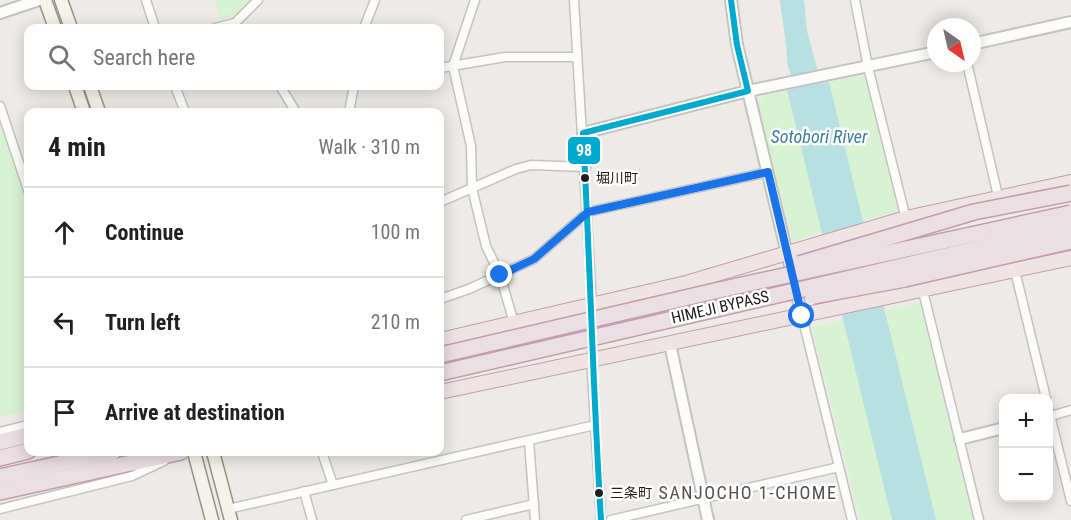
<!DOCTYPE html>
<meta charset="utf-8">
<style>
:root{--surface:#fff;--page:#f2f2f2;--text:#202124;--muted:#757577;--line:#e0e0e0}
body{margin:0;font-family:"Roboto Condensed","Noto Sans JP",sans-serif;background:var(--page);color:var(--text)}
.controls{position:absolute;right:18px;bottom:18px;display:grid;overflow:hidden;border-radius:12px;box-shadow:0 3px 15px #0003}
.controls button{width:54px;height:54px;display:grid;place-items:center;padding:0;border:0;border-bottom:2px solid var(--line);background:var(--surface);color:var(--text);font:30px sans-serif}
.compass{position:absolute;left:927px;top:18px;width:54px;height:54px;border-radius:50%;background:var(--surface);box-shadow:0 3px 15px #0003;rotate:146deg}
.stop{position:absolute;width:18px;height:18px;margin:-14px;border:4px solid #1a73e8;border-radius:50%;background:#fff}
.stop.end{background:#1a73e8;border-color:#fff;box-shadow:0 2px 6px #0008}
.list{margin:0;padding:0;list-style:none}
h2{display:flex;justify-content:space-between;align-items:center;height:78px;margin:0;padding:0 24px;font-size:26px}
h2 small{font-size:20px;font-weight:400;color:var(--muted)}
.list li{display:grid;grid-template-columns:39px 1fr auto;gap:18px;align-items:center;box-sizing:border-box;height:90px;padding:0 24px;border-top:2px solid var(--line)}
.list b{display:block;font-size:22px;white-space:nowrap}
.list em{font-size:20px;font-style:normal;color:var(--muted)}
.icon{flex:none;width:33px;height:33px;fill:none;stroke:currentColor;stroke-width:2;stroke-linecap:round;stroke-linejoin:round}
.map{position:relative;flex:none;width:1071px;height:520px;overflow:hidden}
.search{position:absolute;background:var(--surface);box-shadow:0 3px 15px #0003;left:24px;top:24px;width:420px;height:66px;display:flex;align-items:center;gap:15px;box-sizing:border-box;padding:0 21px;border-radius:12px;color:var(--muted);font-size:22px}
.panel{position:absolute;background:var(--surface);box-shadow:0 3px 15px #0003;left:24px;top:108px;width:420px;height:348px;border-radius:12px}
.map>svg:first-child{display:block}
.park{fill:#d8f3d2}
.water{fill:#b9e0e1}
.lines{fill:none;stroke-linecap:round;stroke-linejoin:round}
.minor-tunnel{stroke:#c4c1bf;stroke-width:8;stroke-dasharray:8 4;stroke-linecap:butt}
.minor-casing{stroke:#c4c3c2;stroke-width:11}
.tertiary-casing{stroke:#c4c3c2;stroke-width:14}
.secondary-casing{stroke:#98957e;stroke-width:15}
.trunk-casing{stroke:#c49caf;stroke-width:16}
.motorway-casing{stroke:#c49caf;stroke-width:18}
.minor{stroke:#fcfcfb;stroke-width:8}
.tertiary{stroke:#fcfcfb;stroke-width:10}
.secondary{stroke:#f4f2ea;stroke-width:12}
.trunk{stroke:#eee4e4;stroke-width:14}
.motorway{stroke:#eadfe3;stroke-width:15}
.motorway-bridge-casing{stroke:#c49caf;stroke-width:18;stroke-linecap:butt}
.motorway-bridge{stroke:#eadfe3;stroke-width:15}
.bus-1-casing{stroke:#fff;stroke-width:10}
.bus-1{stroke:#00a9ce;stroke-width:6}
.route{stroke:#1a73e8;stroke-width:8}
.bus-dot{fill:#1f1f1f;stroke:#fff;stroke-width:2}
.labels{text-anchor:middle;dominant-baseline:central;stroke-width:5;stroke-linejoin:round;paint-order:stroke}
.bus-label{font-size:14px;fill:#1f1f1f;stroke:#fff;text-anchor:start}
.street-label{font-size:16px;fill:#1f1f1f;stroke:#fff}
.water-label{font-size:18px;font-style:italic;fill:#3f7d9a;stroke:#fff}
.neighbourhood-label{font-size:18px;letter-spacing:1.5px;fill:#525252;stroke:#fff}
.line-badge{stroke:#fff;stroke-width:2}
.badge-label{font-size:16px;text-anchor:middle;font-weight:bold;fill:#fff}
</style>
<div class="map">
<svg width="1071" height="520" viewBox="0 0 1071 520">
<rect width="100%" height="100%" fill="#edeae7"/>
<g class="park">
<path d="M215,0h37l-13,14 -18,6z"/>
<path d="M864,74l34,137 -36,10 -33,-139z"/>
<path d="M787,90l35,142 -30,10 -35,-137 7,-10z"/>
<path d="M0,122l28,85v203l-28,7z"/>
<path d="M920,303l53,217h-37l-51,-210z"/>
<path d="M844,319l48,201h-32l-48,-193z"/>
</g>
<path class="water" d="M780,0h24l3,31 14,52 8,-1 107,438h-44l-105,-430 9,-2c-2,-7 -9,-22 -9,-26 0,-20 -5,-41 -7,-62z"/>
<g class="lines">
<path class="minor-tunnel" d="M591,358l1,-41"/>
<g class="minor-casing">
<g id="minor">
<path d="M146,0l9,28"/>
<path d="M475,0l-22,66 18,80 1,42 14,58 14,29 14,48"/>
<path d="M574,0l18,304"/>
<path d="M855,0l13,67 46,184"/>
<path d="M215,28l20,-5 23,-23"/>
<path d="M364,28l11,-28"/>
<path d="M967,63l31,133"/>
<path d="M440,68l65,-11h72"/>
<path d="M175,86l10,26"/>
<path d="M280,86l16,26"/>
<path d="M0,106l28,84"/>
<path d="M349,112l5,-26"/>
<path d="M440,202l76,-33 15,-4 55,2"/>
<path d="M1015,271l31,127"/>
<path d="M922,287l57,233"/>
<path d="M440,299l29,-10 65,-30 54,-47 180,-40"/>
<path d="M802,316l50,204"/>
<path d="M591,358l10,162"/>
<path d="M1048,407l23,94"/>
<path d="M1051,416l20,-6"/>
<path d="M0,432l28,-7"/>
<path d="M529,441l6,79"/>
<path d="M322,452l11,33"/>
<path d="M304,491l8,29"/>
<path d="M0,509l132,-33 32,-15"/>
<path d="M228,509l367,-84"/>
<path d="M466,520l68,-16"/>
<path d="M611,520l228,-53"/>
</g>
</g>
<g class="tertiary-casing">
<g id="tertiary">
<path d="M731,0l6,45 65,271"/>
<path d="M0,13l39,-13"/>
<path d="M972,44l99,-22"/>
<path d="M583,133l165,-42 188,-39"/>
<path d="M670,344l38,176"/>
<path d="M1048,416h3"/>
<path d="M960,439l44,-11"/>
</g>
</g>
<g class="secondary-casing">
<g id="secondary">
<path d="M45,0l10,28"/>
<path d="M61,0l10,28"/>
<path d="M75,86l9,26"/>
<path d="M90,86l9,26"/>
<path d="M194,452l18,68"/>
<path d="M213,452l18,68"/>
</g>
</g>
<g class="trunk-casing">
<g id="trunk">
<path d="M440,340l246,-57 220,-65 165,-36"/>
<path d="M440,392l631,-134"/>
</g>
</g>
<g class="motorway-casing">
<g id="motorway">
<path d="M0,442l28,-7"/>
<path d="M0,458l28,-7"/>
<path d="M0,477l113,-25"/>
<path d="M0,492l181,-40"/>
</g>
</g>
<use href="#minor" class="minor"/>
<use href="#tertiary" class="tertiary"/>
<use href="#secondary" class="secondary"/>
<use href="#trunk" class="trunk"/>
<use href="#motorway" class="motorway"/>
<g class="motorway-bridge-casing">
<g id="motorway-bridge">
<path d="M799,264l175,-52 97,-19"/>
<path d="M813,296l92,-17 166,-38"/>
<path d="M440,355l279,-65 352,-77"/>
<path d="M440,373l631,-146"/>
</g>
</g>
<use href="#motorway-bridge" class="motorway-bridge"/>
<g class="bus-1-casing">
<path id="bus-1" d="M601,520c-8,-129 -11,-258 -18,-387l165,-42 -11,-46 -6,-45"/>
</g>
<use href="#bus-1" class="bus-1"/>
</g>
<g class="lines">
<path class="route" d="M500,275l34,-16 54,-47 180,-40 34,144"/>
</g>
<g class="bus-dot">
<circle cx="585" cy="178" r="5"/>
<circle cx="599" cy="493" r="5"/>
</g>
<g class="labels">
<g class="bus-label">
<text x="596" y="178">堀川町</text>
<text x="610" y="493">三条町</text>
</g>
<g class="street-label">
<text transform="translate(720 307) rotate(-13)">HIMEJI BYPASS</text>
</g>
<g class="water-label">
<text x="819" y="136">Sotobori River</text>
</g>
<g class="neighbourhood-label">
<text x="748" y="492">SANJOCHO 1-CHOME</text>
</g>
</g>
<rect class="line-badge" x="567" y="136" width="34" height="29" rx="6" fill="#00a9ce"/>
<g class="badge-label">
<text x="584" y="156">98</text>
</g>
</svg>
<div class="controls">
<button>+</button>
<button>−</button>
</div>
<svg class="compass" viewBox="-18 -18 36 36"><path d="M0-13l5 13h-10z" fill="#e53935"/><path d="M0 13l5-13h-10z" fill="#757577"/></svg>
<div class="stop" style="left:802px;top:316px"></div>
<div class="stop end" style="left:500px;top:275px"></div>
<div class="search"><svg class="icon" aria-label="search" viewBox="0 0 24 24"><circle cx="10" cy="10" r="6"/><path d="M15 15l6 6"/></svg>Search here</div>
<section class="panel">
<h2>4 min<small>Walk · 310 m</small></h2>
<ul class="list">
<li><svg class="icon" aria-label="ahead" viewBox="0 0 24 24"><path d="M12 20V5M6 11l6-6 6 6"/></svg><div><b>Continue</b></div><em>100 m</em></li>
<li><svg class="icon" aria-label="left" viewBox="0 0 24 24"><path d="M17 20v-9H6M10 6l-5 5 5 5"/></svg><div><b>Turn left</b></div><em>210 m</em></li>
<li><svg class="icon" aria-label="arrive" viewBox="0 0 24 24"><path d="M6 21V4h12l-3 4 3 4H6"/></svg><div><b>Arrive at destination</b></div></li>
</ul>
</section>
</div>
